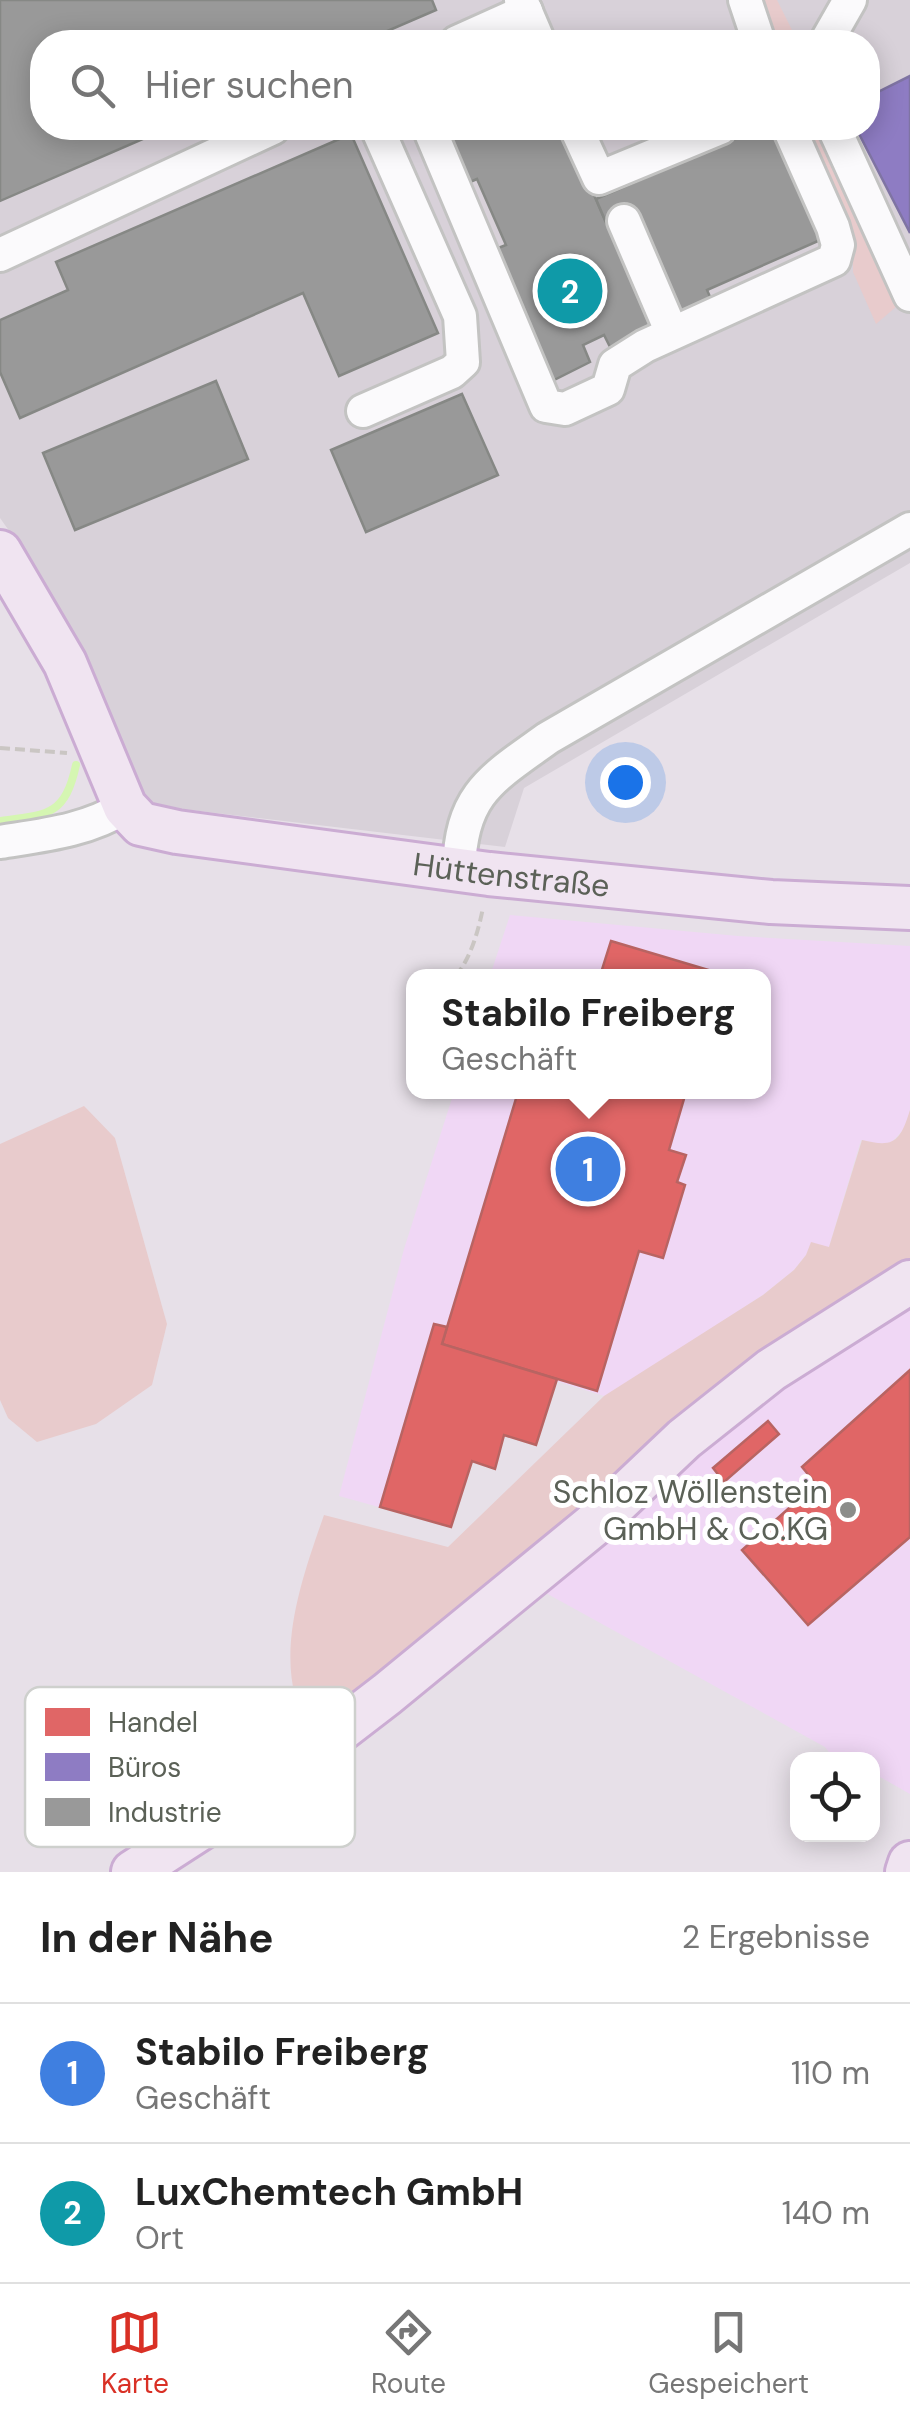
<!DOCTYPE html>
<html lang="de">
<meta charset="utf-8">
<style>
:root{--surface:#fff;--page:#f6f6f6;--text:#222;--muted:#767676;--line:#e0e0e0;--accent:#d93025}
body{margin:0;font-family:"DM Sans",sans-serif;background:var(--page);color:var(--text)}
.controls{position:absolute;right:30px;bottom:30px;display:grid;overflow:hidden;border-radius:20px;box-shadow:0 5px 25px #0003}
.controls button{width:90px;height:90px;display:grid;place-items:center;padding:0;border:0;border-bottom:2px solid var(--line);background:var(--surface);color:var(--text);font:50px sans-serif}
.you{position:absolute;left:625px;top:782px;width:35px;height:35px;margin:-25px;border:8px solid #fff;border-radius:50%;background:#1a73e8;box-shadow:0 0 0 15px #1a73e833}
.badge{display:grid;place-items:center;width:65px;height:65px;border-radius:50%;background:var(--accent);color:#fff;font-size:32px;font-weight:700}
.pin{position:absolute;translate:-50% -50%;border:5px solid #fff;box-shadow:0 2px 10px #0006}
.popup{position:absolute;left:406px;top:969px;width:365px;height:130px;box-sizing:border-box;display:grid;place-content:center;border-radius:20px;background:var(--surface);filter:drop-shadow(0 2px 8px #0005);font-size:32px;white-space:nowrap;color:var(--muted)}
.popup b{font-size:38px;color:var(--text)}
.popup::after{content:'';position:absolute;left:50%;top:100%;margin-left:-20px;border:20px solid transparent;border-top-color:var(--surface)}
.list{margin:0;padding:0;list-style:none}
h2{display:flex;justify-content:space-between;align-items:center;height:130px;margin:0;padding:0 40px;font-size:42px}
h2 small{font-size:32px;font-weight:400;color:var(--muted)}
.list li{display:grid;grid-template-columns:65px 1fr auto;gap:30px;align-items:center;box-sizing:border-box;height:140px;padding:0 40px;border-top:2px solid var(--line)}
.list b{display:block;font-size:38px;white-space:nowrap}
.list p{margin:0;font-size:32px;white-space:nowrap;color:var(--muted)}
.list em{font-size:32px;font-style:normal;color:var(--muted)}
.icon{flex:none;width:55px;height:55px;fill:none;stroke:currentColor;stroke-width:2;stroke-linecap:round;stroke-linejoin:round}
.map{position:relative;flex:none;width:910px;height:1872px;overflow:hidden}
.search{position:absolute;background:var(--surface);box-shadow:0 5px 25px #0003;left:30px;right:30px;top:30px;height:110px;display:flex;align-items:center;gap:25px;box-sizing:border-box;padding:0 35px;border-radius:40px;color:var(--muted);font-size:38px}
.sheet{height:410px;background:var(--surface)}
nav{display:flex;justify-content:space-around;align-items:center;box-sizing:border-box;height:140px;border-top:2px solid var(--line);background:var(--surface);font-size:28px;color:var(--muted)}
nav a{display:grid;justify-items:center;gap:5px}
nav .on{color:var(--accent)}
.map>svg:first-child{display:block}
.commercial{fill:#f0d7f5}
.industrial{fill:#d8d1d9;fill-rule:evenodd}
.green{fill:#e8cbcc}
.shops{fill:#e06666;stroke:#b86462;stroke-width:2.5}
.offices{fill:#8e7cc3;stroke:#7f74a3;stroke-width:2.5}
.industry{fill:#999;stroke:#868885;stroke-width:2.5}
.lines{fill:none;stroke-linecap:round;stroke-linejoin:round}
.stream{stroke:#d5f6b2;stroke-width:8}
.minor-casing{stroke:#c3c3c2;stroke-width:38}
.major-casing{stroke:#cbacd3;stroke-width:48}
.path{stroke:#cac6c3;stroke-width:4;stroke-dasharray:10 5;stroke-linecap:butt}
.minor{stroke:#fbfafc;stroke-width:32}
.major{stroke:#f0e4f1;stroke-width:42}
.poi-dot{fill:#8c8d8a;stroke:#fff;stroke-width:4}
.labels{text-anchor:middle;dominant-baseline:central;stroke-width:10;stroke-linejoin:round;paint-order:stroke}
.street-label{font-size:32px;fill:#5b6157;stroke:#fff}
.poi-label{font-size:32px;fill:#5b6157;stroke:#fff;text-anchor:end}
.key{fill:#fff;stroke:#ced0cd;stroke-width:2.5}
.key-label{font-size:28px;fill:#5b6157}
</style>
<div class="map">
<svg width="910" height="1872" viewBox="0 0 910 1872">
<rect width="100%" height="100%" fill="#e7e0e8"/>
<g class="commercial">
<path d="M510,915l228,21 172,10v164l-5,18 -14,15 -9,2 -21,-5 -32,107 -23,8 -12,15 -31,25 -153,99 -6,2 -48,-15 -20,64 -31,-10 -10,34 -23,-8 -21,66 -112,-31 65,-247 50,-157h309v-116h-273z"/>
<path d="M910,1294v500l-37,-21 -1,-13 -24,-1 -11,-6 -5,3 -7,-9 -281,-155 125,-121z"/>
</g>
<path class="industrial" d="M0,0h910v563l-386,225 -19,59 -348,-41 -15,-11 -120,-246 -22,-31zM42,42h826v86h-826z"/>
<g class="green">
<path d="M762,0h15l21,42h-28z"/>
<path d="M802,128h21l51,104 5,34 18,40 -21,18 -23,-52v-26z"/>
<path d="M84,1106l31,32 52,186 -15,61 -56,39 -59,18 -29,-24 -8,-18v-256z"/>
<path d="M910,1110v154l-597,472c-45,-66 -13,-152 11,-221l124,32 156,-151 159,-101 31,-25 12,-15 5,-13 18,5 33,-107c32,8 38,2 48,-30z"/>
</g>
<g class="shops">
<path d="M611,941l111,33 -1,2h-121z"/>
<path d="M518,1092h168l-17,58 17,5 -9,27 8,3 -22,73 -24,-7 -42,140 -155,-47z"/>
<path d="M434,1324l13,3 -5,17 115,35 -21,66 -32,-10 -9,34 -23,-8 -21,66 -71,-20z"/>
<path d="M910,1370v167l-102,88 -66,-75 74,-66 -14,-17z"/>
<path d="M768,1421l11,13 -55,48 -11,-14z"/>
</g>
<path class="offices" d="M910,76v157l-54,-105h12v-31z"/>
<g class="industry">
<path d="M0,0h432l4,10 -74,32h-320v86h126l-168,73z"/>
<path d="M444,128h121l87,201 -42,18 -6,-12 -21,10 7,17 -44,22 -58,-132 18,-7 -29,-66 -14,6z"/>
<path d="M760,128h19l48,109 -120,53 7,16 -31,14 -51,-113 -27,13 -9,-21z"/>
<path d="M351,134l87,199 -99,43 -36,-83 -283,125 -20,-46v-52l68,-30 -12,-28z"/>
<path d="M216,381l32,78 -173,71 -32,-77z"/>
<path d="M462,394l36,81 -132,57 -35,-82z"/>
</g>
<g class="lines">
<path class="stream" d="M0,821c47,-6 65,-5 76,-56"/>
<g class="minor-casing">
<g id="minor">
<path d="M521,0l18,42"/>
<path d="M745,0l14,42"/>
<path d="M457,42l69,-31"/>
<path d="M826,42l24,-42"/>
<path d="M429,128l117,278 19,3 43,-20 7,-24 30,-19 189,-86 4,-15 -5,-18 -44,-99"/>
<path d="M576,128l23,50 121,-50"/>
<path d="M834,128l76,167"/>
<path d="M624,221l48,112"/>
<path d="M0,255l273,-127"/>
<path d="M363,411l89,-39 11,-10 -3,-46 -83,-188"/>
<path d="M0,842c44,-7 86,-11 125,-35"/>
<path d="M459,869c2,-75 32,-90 89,-131l362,-209"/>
</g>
</g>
<g class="major-casing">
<g id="major">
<path id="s1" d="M0,552l65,111 60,144 16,17 36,8 312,42 282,28 139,6"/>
<path d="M133,1872l141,-91 113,-87 205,-168 92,-87 87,-69 139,-88"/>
<path d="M907,1872l3,-9"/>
</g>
</g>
<g class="path">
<path d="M0,748l67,5"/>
<path d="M456,976c15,-19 22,-44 27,-68"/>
</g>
<use href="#minor" class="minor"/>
<use href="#major" class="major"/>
</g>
<circle class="poi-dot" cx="848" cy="1510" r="10"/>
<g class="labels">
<g class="street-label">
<text stroke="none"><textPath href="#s1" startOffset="682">Hüttenstraße</textPath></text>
</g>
<g class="poi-label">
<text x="828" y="1492">Schloz Wöllenstein<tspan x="828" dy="37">GmbH &amp; Co.KG</tspan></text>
</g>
</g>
<rect x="25" y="1687" width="330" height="160" rx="15" class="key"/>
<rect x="45" y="1708" width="45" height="28" fill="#e06666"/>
<rect x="45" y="1753" width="45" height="28" fill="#8e7cc3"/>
<rect x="45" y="1798" width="45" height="28" fill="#999"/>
<g class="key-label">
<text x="108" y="1732">Handel</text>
<text x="108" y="1777">Büros</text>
<text x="108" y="1822">Industrie</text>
</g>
</svg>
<div class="controls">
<button><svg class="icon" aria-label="locate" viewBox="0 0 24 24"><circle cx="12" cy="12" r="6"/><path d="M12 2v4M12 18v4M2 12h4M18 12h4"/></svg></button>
</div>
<div class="you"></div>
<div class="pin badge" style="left:588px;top:1169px;background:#3f7fe0">1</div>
<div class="popup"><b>Stabilo Freiberg</b>Geschäft</div>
<div class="pin badge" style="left:570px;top:291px;background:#0f9aa8">2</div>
<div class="search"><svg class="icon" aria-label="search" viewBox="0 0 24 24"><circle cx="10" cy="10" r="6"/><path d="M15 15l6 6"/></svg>Hier suchen</div>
</div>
<section class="sheet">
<h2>In der Nähe<small>2 Ergebnisse</small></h2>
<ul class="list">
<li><span class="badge" style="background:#3f7fe0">1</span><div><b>Stabilo Freiberg</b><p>Geschäft</p></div><em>110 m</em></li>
<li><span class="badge" style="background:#0f9aa8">2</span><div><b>LuxChemtech GmbH</b><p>Ort</p></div><em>140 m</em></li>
</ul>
</section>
<nav>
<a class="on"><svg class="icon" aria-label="map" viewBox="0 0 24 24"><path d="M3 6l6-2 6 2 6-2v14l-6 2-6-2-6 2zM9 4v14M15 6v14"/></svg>Karte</a>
<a><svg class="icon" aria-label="directions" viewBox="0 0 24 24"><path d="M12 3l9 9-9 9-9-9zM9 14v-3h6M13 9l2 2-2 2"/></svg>Route</a>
<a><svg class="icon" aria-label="saved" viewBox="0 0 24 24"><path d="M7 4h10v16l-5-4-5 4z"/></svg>Gespeichert</a>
</nav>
